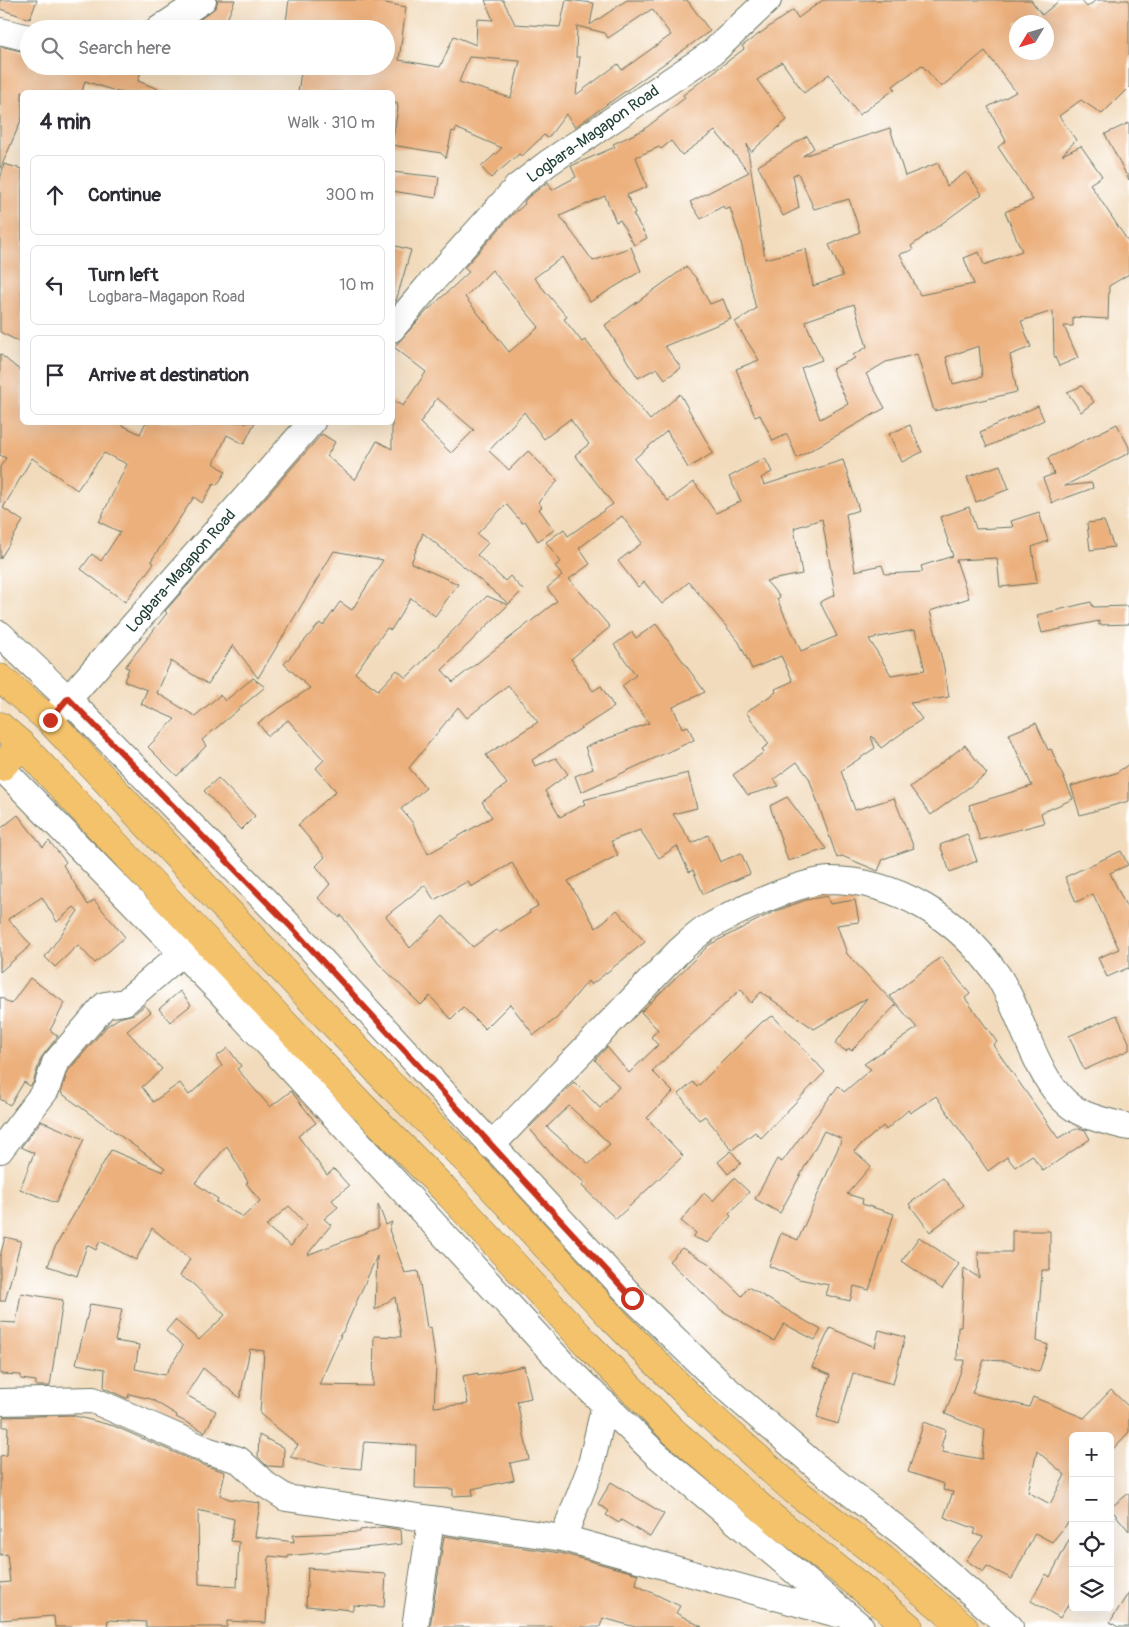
<!DOCTYPE html>
<meta charset="utf-8">
<style>
:root{--surface:#fff;--page:#f2f2f3;--text:#2b2b33;--muted:#7c7c81;--line:#e1e1e2}
body{margin:0;font-family:Pangolin,sans-serif;background:var(--page);color:var(--text)}
.controls{position:absolute;right:15px;bottom:15px;display:grid;overflow:hidden;border-radius:8px;box-shadow:0 5px 20px #0002}
.controls button{width:45px;height:45px;display:grid;place-items:center;padding:0;border:0;border-bottom:1px solid var(--line);background:var(--surface);color:var(--text);font:25px sans-serif}
.compass{position:absolute;left:1009px;top:15px;width:45px;height:45px;border-radius:50%;background:var(--surface);box-shadow:0 5px 20px #0002;rotate:232deg}
.stop{position:absolute;width:15px;height:15px;margin:-11px;border:4px solid #c8321e;border-radius:50%;background:#fff}
.stop.end{background:#c8321e;border-color:#fff;box-shadow:0 1px 5px #0008}
.list{margin:0;padding:0;list-style:none}
h2{display:flex;justify-content:space-between;align-items:center;height:65px;margin:0;padding:0 20px;font-size:21px}
h2 small{font-size:16px;font-weight:400;color:var(--muted)}
.list li{display:grid;grid-template-columns:32px 1fr auto;gap:15px;align-items:center;box-sizing:border-box;height:80px;margin:0 10px 10px;padding:0 10px;border:1px solid var(--line);border-radius:8px}
.list b{display:block;font-size:19px;white-space:nowrap}
.list p{margin:0;font-size:16px;white-space:nowrap;color:var(--muted)}
.list em{font-size:16px;font-style:normal;color:var(--muted)}
.icon{flex:none;width:28px;height:28px;fill:none;stroke:currentColor;stroke-width:2;stroke-linecap:round;stroke-linejoin:round}
.map{position:relative;flex:none;width:1129px;height:1627px;overflow:hidden}
.search{position:absolute;background:var(--surface);box-shadow:0 5px 20px #0002;left:20px;top:20px;width:375px;height:55px;display:flex;align-items:center;gap:12px;box-sizing:border-box;padding:0 18px;border-radius:28px;color:var(--muted);font-size:19px}
.panel{position:absolute;background:var(--surface);box-shadow:0 5px 20px #0002;left:20px;top:90px;width:375px;height:335px;border-radius:8px}
.map>svg:first-child{display:block}
.building{fill:#ecb07d;fill-rule:evenodd}
.lines{fill:none;stroke-linecap:round;stroke-linejoin:round}
.minor-casing{stroke:#697464;stroke-width:28}
.highway-casing{stroke:#697464;stroke-width:29}
.minor{stroke:#fff;stroke-width:26}
.highway{stroke:#f4c26a;stroke-width:28}
.route{stroke:#c8321e;stroke-width:6}
.labels{text-anchor:middle;dominant-baseline:central;stroke-width:4.5;stroke-linejoin:round;paint-order:stroke}
.street-label{font-size:16px;fill:#1f3d34;stroke:#fff}
</style>
<div class="map">
<svg width="1129" height="1627" viewBox="0 0 1129 1627">
<rect width="100%" height="100%" fill="#fff"/>
<filter id="ink" filterUnits="userSpaceOnUse"><feTurbulence type="fractalNoise" baseFrequency=".02" numOctaves="2"/><feDisplacementMap in="SourceGraphic" scale="10" xChannelSelector="R" yChannelSelector="G"/><feConvolveMatrix kernelMatrix="1 2 1 2 8 2 1 2 1" color-interpolation-filters="sRGB"/></filter>
<filter id="wash" filterUnits="userSpaceOnUse"><feTurbulence type="fractalNoise" baseFrequency=".0096" numOctaves="4" result="noise"/><feDisplacementMap in="SourceGraphic" scale="20" xChannelSelector="R" yChannelSelector="G"/><feGaussianBlur stdDeviation="1.12" result="paint"/><feColorMatrix in="noise" values="0 0 0 0 0 0 0 0 0 0 0 0 0 0 0 0 0 1.4 0 .05"/><feComposite in="paint" operator="in"/></filter>
<g filter="url(#wash)">
<rect width="100%" height="100%" fill="#f2dbbc"/>
<g id="blocks">
<g class="building">
<path d="M0,0h37l-7,19 -30,-10z"/>
<path d="M218,0h17l-12,29h-28l3,-8 18,-14z"/>
<path d="M289,0h81l36,7 -7,53 41,7 14,-31 22,9 1,-26 16,1 -8,-20h18l12,24 45,3 6,-27 28,3 -4,22 37,-25h60l23,31 -135,96 -9,-13 -18,24 -4,-3 -22,21 -3,-2 -28,24 -10,-11 21,-19 -46,-20 -1,4 -3,-1 -6,27 -5,-5 -49,-8 6,-37 -1,-5h-5v-11h-94l4,-26h27l-2,9 42,-9h17v-37h-101zM652,9l19,26 -49,35 -4,-6 -42,31 4,-38h-4l1,-31 28,7 3,5zM469,57l51,4 -9,37 -52,-16z"/>
<path d="M823,0h208l11,15 18,-15h21l6,7 9,-7h33v87l-27,27 -21,-14 -22,16 17,24 -14,15 19,-9 21,30 -12,8 39,59v31l-20,12 -1,33 -35,-2v9h-9l14,32 -19,8 -5,-11 -1,-44 -32,10 10,26 -21,8 7,37 -83,19 -17,-57 -31,8 -20,12 19,34 -88,50 -10,-24 -14,7 -13,-26 -5,2 -19,-48 23,-9 -24,-38 21,-13 -16,-71 -10,-30 -5,2 -2,-4 -22,13 -11,-17 59,-30 -34,-41 -33,24 -11,-14 -10,8 -2,-2 -23,10 11,30 -20,8 8,18 -2,1 14,24 -13,7 -14,-25 -4,2 -11,-26 -45,20 33,45 38,-14 10,24 -51,31 -28,-45 -28,21 33,39 -3,2 18,23 3,-2 65,80 30,-26 33,59 -25,15 -21,-37 -33,28 34,42 26,-19 22,31 25,-12 -12,-24 36,-19 7,14 -11,6 3,7 79,-25 16,50 -13,4 9,57 27,-6 3,9 38,-2 -2,-6 32,-10 -13,-39 29,-10 7,22 37,-2 -2,-6 28,-9 9,29 -16,6 5,36 -37,4 -3,-29 -41,2 13,38 -39,13 14,57 5,29 -39,6 12,16 -41,29 -9,-12 -1,1 4,11 -34,23 14,39 39,-12 20,50 -31,11 -5,12 -36,-15 -5,2 -28,-80 -12,-16 -23,17 5,7 -31,9 -15,-20 31,-23 -2,-3 7,-5 -23,-32 30,-20 -1,-3 18,-8 -12,-25 -29,13 -13,-27 -50,-60 -27,22 -18,-22 -6,5 -20,-26 24,-18 -20,-27 -43,32 11,16 -21,15 41,48 -39,32 22,32 8,-5 13,21 -82,53 3,6 21,-8 12,16 -23,17 15,26 25,-13 -2,-4 105,-27 9,35 -24,6 19,29 16,-8 12,27 21,-9 9,21 -47,20 -10,-24 -4,2 -12,-26 -18,12 -19,-28 -29,11 7,14 -50,26 28,47 21,-18 28,32 -54,43 -3,-4 -31,37 -23,17 -24,-31 -25,25 -22,-22 -12,12 -21,-23 -9,9 -43,-42 -37,-48 -1,3 -22,-20 12,-14 -14,-18 9,-9 -27,-32 38,-34 -20,-23 8,-8 -36,-40 -20,16 -10,-13 52,-35 -26,-24 36,-41 3,3 17,-24 12,8 31,-50 -49,-9 -76,127 -25,-33 -25,39 -37,-23 -14,32 38,23 25,-21 5,6 28,-23 12,9 -63,53 4,6 -29,30 -29,-29 27,-28 -34,-15 6,-14 -23,-9 5,-13 -4,-1 42,-54 -2,-2 157,-177 13,8 -8,14 28,24 22,-39 15,8v-49l11,6 23,-34 -32,-25 33,-36 42,-39 -5,-4 47,-52 14,-12 -1,-2 3,-4 21,-16 4,8 24,-13 -5,-11 44,-19 -2,-3 30,-14 42,-32 -2,-3 61,-46 -2,-3 51,-36 5,8zM1016,22h30v30h-30zM985,51l31,41 -28,15 18,34 -8,6 35,53 -28,12 17,39 -38,14 -5,-13 -15,6 10,26 -54,11 -20,-41 13,-4 -2,-4 71,-52 -16,-22 -19,14 -9,-23 -33,13 -15,-48 -87,28 11,-8 -7,-12 -49,30 25,50 16,-8 -6,-33 5,-2 16,36 35,-10 11,33 -31,13 14,31 -30,10 -7,-37 -41,10 -18,-115 4,8 36,-32 -30,-40 25,-18 22,31 25,-19 30,41 36,-26 -2,-3 29,-21 19,22zM492,270l47,57 -30,25 -44,-55zM854,304l13,43 -14,8 2,3 -23,11 16,35 -28,15 -19,-51 21,-8 -17,-39zM979,346l3,31 -29,7 -7,-27zM437,398l37,32 -23,23 -31,-30zM524,412l20,27 26,-20 19,25 -14,11 38,49 -45,32 -4,-7 -18,13 15,20 -6,4 7,10 -15,12 10,13 -104,81 -11,-12 66,-65 -21,-9 -81,82 -9,-8 -19,20 -23,-17 32,-45 4,2 20,-32 24,18 23,-32 -47,-21 12,-30 86,71 14,-14 -13,-14 -5,5 -28,-26 11,-12 -11,-9 29,-30 16,19 3,-2 13,20 16,-11 -15,-21 3,-2 -4,-5 20,-21 -30,-30 -19,19 -20,-19zM822,519l13,76 -15,7 17,34 -36,15 -24,-52 3,-2 -14,-16 36,-7 -8,-46zM915,630l10,40 -34,5 -22,-36zM508,685l30,37 -52,33 21,29 -25,18 10,15 -64,37 -16,-32 -11,-13 25,-21 -17,-20 49,-61 9,11zM512,863l26,43 -9,5 1,2 -31,19 -2,-3 -24,18 -30,-31 -33,32 -24,-32 39,-31 9,15 34,-19 3,6z"/>
<path d="M0,46l29,7v13h59l18,6 1,-6h36l-5,15 28,11h-48l-33,-11 -3,11h-32l-15,-3 -1,3h-12v26l-22,52z"/>
<path d="M1129,123v57l-24,-46z"/>
<path d="M4,164l18,5v174l-22,-11v-152z"/>
<path d="M392,172l47,5 -3,21 -44,-7z"/>
<path d="M392,245l19,5 -15,51 -4,-1z"/>
<path d="M686,267l10,11 14,26 13,-5 8,20 -66,27 16,22 -16,11 -8,-11 -19,10 -33,-53z"/>
<path d="M0,354l22,18v50h94l24,12 6,-12h109l-11,22 -17,-9 -13,28 12,9 -9,13 -3,-2 -12,20 -8,-6 -43,64 3,2 -29,39 -44,-33 11,-15 9,7 19,-29 -21,-10 28,-58 -23,-11 -27,37 -45,-32 -29,50 20,13 -23,38v-92l6,-9 -6,-3z"/>
<path d="M1082,386l12,16 -13,10 -14,-20z"/>
<path d="M1038,406l6,14 -57,27 -7,-15z"/>
<path d="M1117,424l12,23v6l-65,33 28,-3 1,5 -41,15 -9,-25 11,-4 -6,-16z"/>
<path d="M910,425l12,27 -20,10 -13,-28z"/>
<path d="M1000,465l9,24 -33,13 -9,-25z"/>
<path d="M1104,521l10,26 -24,3 -3,-27z"/>
<path d="M1091,602l2,5 36,-1v18l-30,1v-4l-57,12 -5,-18z"/>
<path d="M656,624l49,68 -32,15 9,21 6,-2 6,14 -113,52 -6,-16 18,-7 -8,-22 64,-24 -27,-37 14,-11 -22,-30 18,-13 4,6z"/>
<path d="M1036,723l12,27 3,-1 22,50 -32,14 3,10 -64,17 -11,-35 63,-19 -23,-52z"/>
<path d="M965,745l22,29 -56,41 -21,-28z"/>
<path d="M1129,764v37l-49,14 -9,-29 45,-13z"/>
<path d="M218,778l37,38 -14,14 -37,-39z"/>
<path d="M787,797l39,52 -38,12 -18,-55z"/>
<path d="M18,815l25,32 6,-6 17,21 -3,3 25,40 6,-5 31,37 -30,26 -17,-18 -23,22 -10,-10 33,-46 -4,-4 -17,15 -15,-25 -34,22 23,26 -31,27v-143z"/>
<path d="M967,834l10,27 -27,11 -10,-27z"/>
<path d="M1121,851l7,14 -18,8 19,39v58l-1,-2 -21,9 -9,-19 21,-9 -26,-55 -17,8 -11,-25z"/>
<path d="M827,896l3,8 25,-4 4,22 -22,3 10,29 49,51 -45,46 -2,-3 -3,3 -11,-7 32,-46 -53,31 -53,-37 -10,11 -10,-14 -89,82 21,21 -26,26 36,38 -67,63 -34,-33 3,-3 -33,-28 -23,-27 45,-46 26,26 19,-21 -24,-27 12,-13 22,26 29,-28 -7,-8 7,-7 -17,-18 68,-67 64,-33 33,-12zM569,1106l41,38 -21,20 -42,-37z"/>
<path d="M941,957l29,37 -5,4 32,44 -4,3 65,93 20,-10 7,2 5,9 -47,32 -11,-16 -17,12 -8,-10 -19,14 -52,-75 -26,17 -2,-3 -22,20 -3,-4 -29,25 17,15 -24,28 16,5 -1,5 32,10 -25,76 -15,-4 -4,15 -24,-6 3,-10 -30,-6 -30,-13 12,-33 17,7 44,-101 -18,-8 -44,82 -25,-14 22,-40 5,3 56,-76 6,6 27,-23 -7,-5 53,-36 -27,-32z"/>
<path d="M30,978l35,25 -15,27 8,6 -17,22 -8,25 -3,3 -6,-4 -14,23 -10,-6v-102l11,7z"/>
<path d="M180,991l11,14 -21,17 -11,-13z"/>
<path d="M145,1005l6,7 -24,19 35,38 -20,18 11,15 27,-19 9,12 33,-29 -6,-9 12,-9 13,18 -4,3 33,38 21,-16 25,32 -18,13 29,39 7,-6 15,17 -17,14 6,7 -14,12 7,6 -24,30 71,-27v-24l8,21 6,-3 -3,8 16,43 13,-2 9,57 4,-1 5,40 -2,40 34,-3 -5,-28 15,-3v3l46,-10 7,32 -14,3 12,58 -19,4 4,17 -42,9 1,6 -20,1v-7l-38,-1 1,-43 -52,-3 -3,27 -34,-3 -37,-9 8,-12 -38,-31 4,-63 -14,-2 -10,49 -37,-30 -17,27 30,16 -11,21 -29,-15 1,-2 -26,-16 -22,-5 -1,4h-2l-22,-10 1,-19 -29,-5 14,-60 32,5 -7,32 24,4 -4,24 30,6 18,-29 -17,-15 9,-11 24,20 26,-25 -33,-32 -12,-7 10,-17 -38,-31 -16,32 -36,-19 -4,9 -9,-5 -10,31 -29,-10 6,-17 57,-99 52,22 2,-4 -104,-75 7,-22 39,-45 12,-8 15,-4zM227,1146l21,36 -2,1 14,18 -17,16 -27,-15 2,-3 -23,-16zM289,1206l18,19 -16,21 -25,-20zM377,1256l-2,54 20,-13 6,40 -27,-1 -1,50 -54,-1 22,-50h-2l4,-3z"/>
<path d="M1117,1015l12,27v8l-45,20 -15,-34z"/>
<path d="M773,1016l52,56 -64,66 -6,-6 -23,18 -27,-34 -6,4 -20,-26 14,-12 4,5 65,-65z"/>
<path d="M41,1121l43,18 -28,64 -36,-14 14,-36 -13,-6z"/>
<path d="M731,1151l10,12 -13,11 -10,-12z"/>
<path d="M734,1178l15,14 -20,22 2,2 -23,27 -15,-6 3,-4 -15,-12 23,-28 9,8z"/>
<path d="M943,1178l21,27 -34,27 -21,-28z"/>
<path d="M1012,1231h38v39h-8l-5,71 11,4 -9,27 -33,-11 -22,-1 -12,33 57,14 4,-10 51,21 27,-28 18,17v25l-19,20v-16h-37v81l-21,25 -17,-9 -23,46 -25,-13 -4,6 -17,-12 17,-23 -9,-3 2,-5 -32,-12 9,-25 -10,-2 1,-6 -36,-12 16,-50 22,8 -5,17h2l-1,5 40,7 3,-29 -40,-16 20,-54h-8l1,-33h3l3,-59 15,10 -1,-26h34zM1037,1451l28,24 -15,29 -22,-12z"/>
<path d="M5,1237l16,4 -16,60h-5v-44z"/>
<path d="M919,1237l40,27 -17,25 -40,-28z"/>
<path d="M682,1248l26,15 34,33 6,-9 73,43 -6,10 -31,-16 -10,17 -53,-31 -52,-49z"/>
<path d="M21,1293l42,7 -13,86h-14v-5l-15,-2v-4l-21,-1v-52l16,1z"/>
<path d="M830,1328l45,19 4,-17 26,7 -12,47 -40,-11 -15,51 -21,-7 13,-42 -18,-8z"/>
<path d="M71,1415l43,11 89,39 22,7 -5,23 9,4 31,4 -5,34 39,5 -1,-7 67,-3v-2l24,-3 17,3 1,14 -114,12v2l-19,-2 -3,67 -39,-2v6h-81v-5l-38,-2 -1,7h-52l-1,-11 -54,4v-37l10,-1 -3,-28 -7,1v-99l7,-1 1,-28h-5v-10zM198,1510l36,9 -3,22 8,1 -2,45 -38,-3z"/>
<path d="M259,1435l25,13 -1,19 -16,-1 -9,-9z"/>
<path d="M611,1482l53,32 -14,23 -29,-17 -2,3 -13,-8 3,-4 -11,-7z"/>
<path d="M1129,1493v38l-19,-23z"/>
<path d="M1073,1532v65l-13,21 -29,-17 15,-27 4,3z"/>
<path d="M444,1536l116,17 78,21 -2,11 44,21 -4,7 26,14h-67l-32,-9 -3,9h-170z"/>
<path d="M308,1568l78,6 -2,33 -31,-2v5l-47,-4z"/>
<path d="M1129,1592v35h-11l-8,-5z"/>
</g>
</g>
</g>
<g filter="url(#ink)">
<use href="#blocks" fill-opacity="0" stroke="#697464" stroke-width="1"/>
<g class="lines">
<g class="minor-casing">
<g id="minor">
<path d="M159,29l44,-29"/>
<path d="M0,31l29,7"/>
<path d="M392,329l37,-44 88,-98 31,-24 165,-111 55,-52"/>
<path d="M0,634l68,65 223,228 341,370 89,87 97,84 87,67 105,92"/>
<path d="M57,712l255,-290"/>
<path d="M0,766l221,227 343,372 93,90 204,172"/>
<path d="M491,1146l187,-194c9,-8 19,-18 29,-24 28,-16 92,-47 123,-48 67,0 129,40 166,93 28,39 40,119 86,140 15,7 31,10 47,14"/>
<path d="M0,1150l46,-60 9,-27 50,-58 20,-3 57,-49"/>
<path d="M0,1402l93,-2 116,51 30,9 27,25 20,13 277,40 274,76"/>
<path d="M563,1538l27,-69 15,-65"/>
<path d="M415,1627l16,-106"/>
</g>
</g>
<g class="highway-casing">
<g id="highway">
<path d="M0,678l49,42 339,362 88,88 137,149 85,86 97,86 88,68 81,68"/>
<path d="M0,726l22,19 341,362 87,88 137,149 86,87 100,87 88,69 48,40"/>
<path d="M1,767l21,-22"/>
</g>
</g>
<use href="#minor" class="minor"/>
<use href="#highway" class="highway"/>
</g>
</g>
<g class="lines" filter="url(#ink)">
<path class="route" d="M50,720l18,-22 223,229 341,371"/>
</g>
<g class="labels">
<g class="street-label">
<text transform="translate(593 134) rotate(-35)">Logbara-Magapon Road</text>
<text transform="translate(181 571) rotate(-49)">Logbara-Magapon Road</text>
</g>
</g>
</svg>
<div class="controls">
<button>+</button>
<button>−</button>
<button><svg class="icon" aria-label="locate" viewBox="0 0 24 24"><circle cx="12" cy="12" r="6"/><path d="M12 2v4M12 18v4M2 12h4M18 12h4"/></svg></button>
<button><svg class="icon" aria-label="layers" viewBox="0 0 24 24"><path d="M12 4l9 5-9 5-9-5zM3 14l9 5 9-5"/></svg></button>
</div>
<svg class="compass" viewBox="-18 -18 36 36"><path d="M0-13l5 13h-10z" fill="#e53935"/><path d="M0 13l5-13h-10z" fill="#7c7c81"/></svg>
<div class="stop" style="left:632px;top:1298px"></div>
<div class="stop end" style="left:50px;top:720px"></div>
<div class="search"><svg class="icon" aria-label="search" viewBox="0 0 24 24"><circle cx="10" cy="10" r="6"/><path d="M15 15l6 6"/></svg>Search here</div>
<section class="panel">
<h2>4 min<small>Walk · 310 m</small></h2>
<ul class="list">
<li><svg class="icon" aria-label="ahead" viewBox="0 0 24 24"><path d="M12 20V5M6 11l6-6 6 6"/></svg><div><b>Continue</b></div><em>300 m</em></li>
<li><svg class="icon" aria-label="left" viewBox="0 0 24 24"><path d="M17 20v-9H6M10 6l-5 5 5 5"/></svg><div><b>Turn left</b><p>Logbara-Magapon Road</p></div><em>10 m</em></li>
<li><svg class="icon" aria-label="arrive" viewBox="0 0 24 24"><path d="M6 21V4h12l-3 4 3 4H6"/></svg><div><b>Arrive at destination</b></div></li>
</ul>
</section>
</div>
